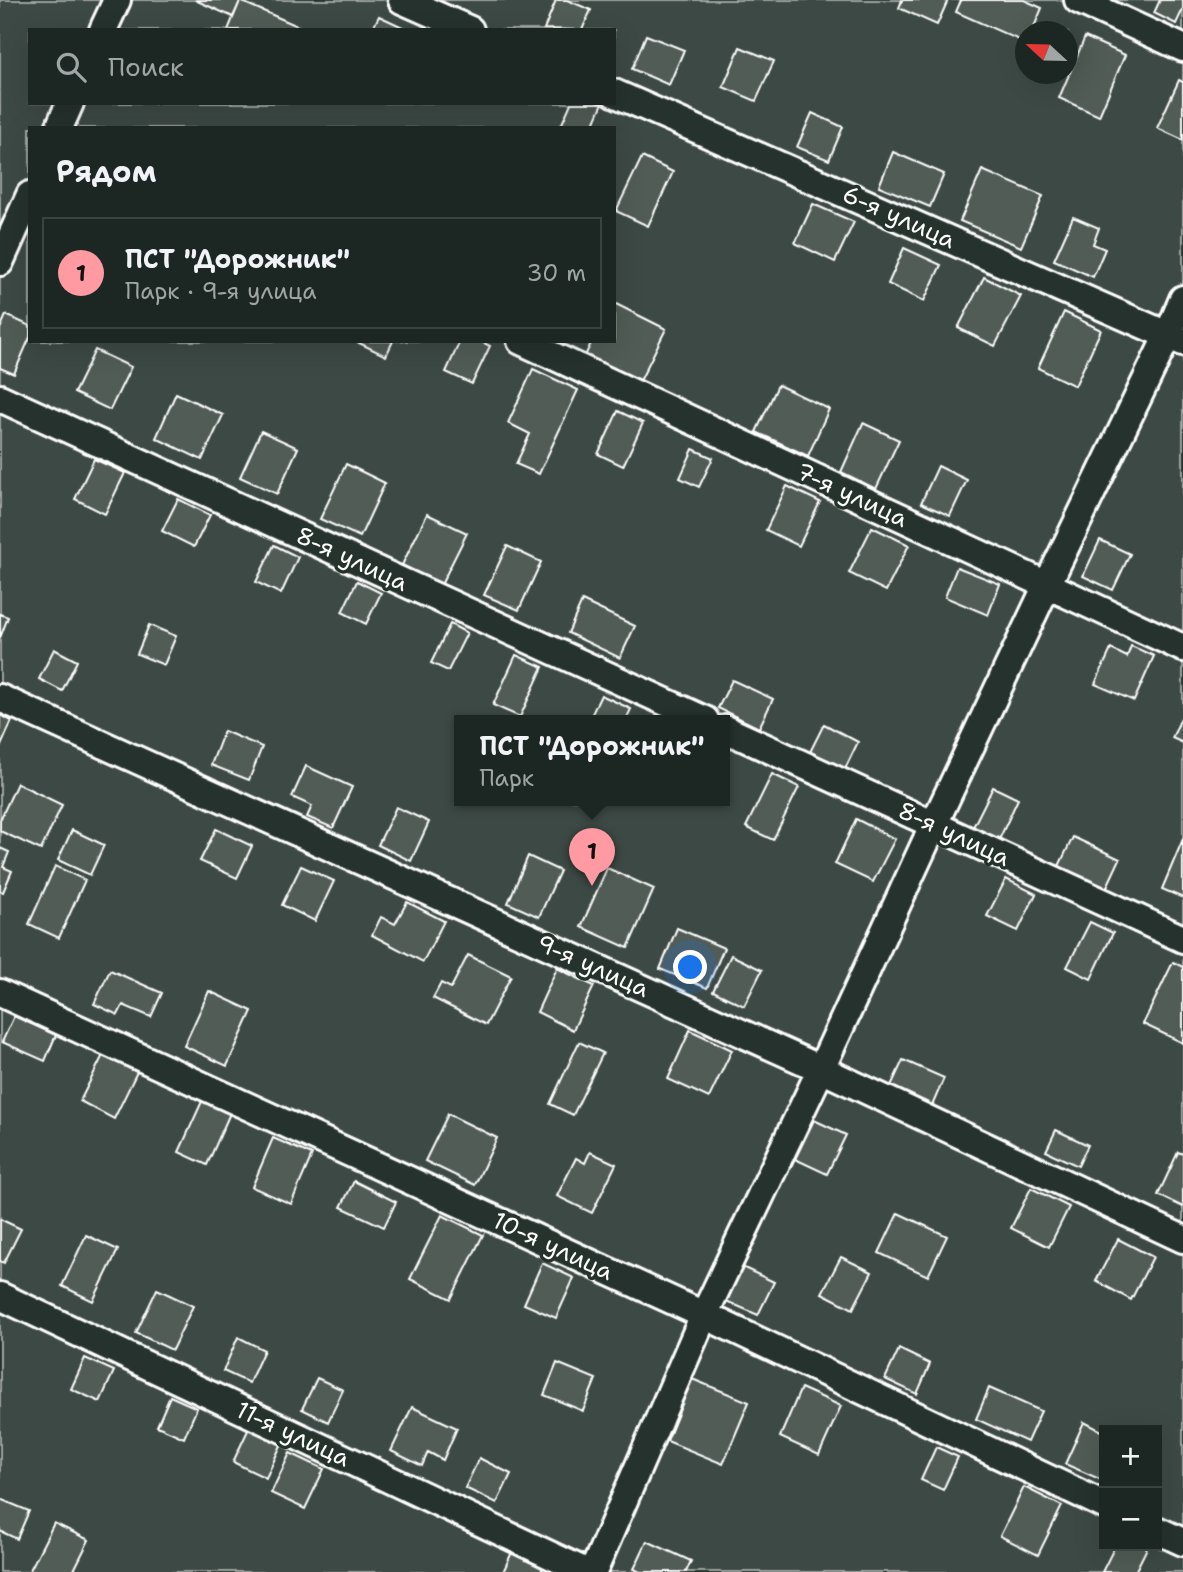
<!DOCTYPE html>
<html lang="ru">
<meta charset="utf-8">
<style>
:root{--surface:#1c2622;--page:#252e2a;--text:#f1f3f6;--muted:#a0a5a5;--line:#3a4340;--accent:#ff9aa2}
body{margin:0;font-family:"Shantell Sans",sans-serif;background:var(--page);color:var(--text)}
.controls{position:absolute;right:21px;bottom:21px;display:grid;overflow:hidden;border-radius:0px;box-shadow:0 7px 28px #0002}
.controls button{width:63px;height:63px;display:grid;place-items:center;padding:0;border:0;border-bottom:2px solid var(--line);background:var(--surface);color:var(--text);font:35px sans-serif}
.compass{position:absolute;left:1015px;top:21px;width:63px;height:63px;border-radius:50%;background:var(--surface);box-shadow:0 7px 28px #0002;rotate:292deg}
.you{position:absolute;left:691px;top:968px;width:24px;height:24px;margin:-18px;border:5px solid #fff;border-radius:50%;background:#1a73e8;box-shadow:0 0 0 10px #1a73e833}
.badge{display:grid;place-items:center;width:46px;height:46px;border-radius:50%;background:var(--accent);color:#111;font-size:23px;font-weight:700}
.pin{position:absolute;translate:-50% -58px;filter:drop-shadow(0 2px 4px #0008)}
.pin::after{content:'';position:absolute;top:37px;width:24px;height:21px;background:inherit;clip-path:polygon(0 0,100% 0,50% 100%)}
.popup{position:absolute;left:454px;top:715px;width:276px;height:91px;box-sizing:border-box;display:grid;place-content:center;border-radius:0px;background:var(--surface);filter:drop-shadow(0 2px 5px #0005);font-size:23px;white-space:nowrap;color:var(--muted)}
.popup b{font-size:26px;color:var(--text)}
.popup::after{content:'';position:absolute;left:50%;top:100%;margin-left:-14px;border:14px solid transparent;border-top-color:var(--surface)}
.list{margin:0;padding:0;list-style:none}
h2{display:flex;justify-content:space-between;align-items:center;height:91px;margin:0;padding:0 28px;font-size:30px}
h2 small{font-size:23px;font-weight:400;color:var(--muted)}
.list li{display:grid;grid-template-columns:46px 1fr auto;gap:21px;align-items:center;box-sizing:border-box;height:112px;margin:0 14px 14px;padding:0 14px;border:2px solid var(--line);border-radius:0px}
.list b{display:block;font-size:26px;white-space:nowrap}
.list p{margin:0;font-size:23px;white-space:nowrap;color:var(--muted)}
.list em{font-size:23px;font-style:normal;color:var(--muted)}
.icon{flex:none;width:38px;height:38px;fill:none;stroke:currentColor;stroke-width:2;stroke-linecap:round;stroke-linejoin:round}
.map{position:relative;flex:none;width:1183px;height:1572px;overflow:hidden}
.search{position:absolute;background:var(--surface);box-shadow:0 7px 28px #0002;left:28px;top:28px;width:588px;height:77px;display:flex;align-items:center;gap:18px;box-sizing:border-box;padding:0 24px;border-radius:0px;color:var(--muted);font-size:26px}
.panel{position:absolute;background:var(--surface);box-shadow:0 7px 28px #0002;left:28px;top:126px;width:588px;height:217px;border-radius:0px}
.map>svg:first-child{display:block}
.green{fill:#3e4944;stroke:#9ea4a2;stroke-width:2;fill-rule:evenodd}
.building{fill:#515c57;stroke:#fff;stroke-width:2}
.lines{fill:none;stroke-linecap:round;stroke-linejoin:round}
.street-casing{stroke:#fff;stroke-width:32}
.street{stroke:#26332d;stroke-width:26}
.labels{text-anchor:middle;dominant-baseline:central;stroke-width:7;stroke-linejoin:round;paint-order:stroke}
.street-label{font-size:24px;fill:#fff;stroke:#26332d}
</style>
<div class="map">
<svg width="1183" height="1572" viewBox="0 0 1183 1572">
<rect width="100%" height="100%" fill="#26332d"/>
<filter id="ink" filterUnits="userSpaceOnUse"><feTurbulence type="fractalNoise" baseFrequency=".0143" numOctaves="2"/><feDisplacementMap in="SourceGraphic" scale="14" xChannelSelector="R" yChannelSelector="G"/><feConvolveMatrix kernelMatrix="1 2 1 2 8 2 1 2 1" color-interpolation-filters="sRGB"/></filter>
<g filter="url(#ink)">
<path class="green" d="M0,0h1183v1572h-1183zM30,30h584v73h-584zM1026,32h42v42h-42zM30,128h584v213h-584zM459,720h266v80h-266zM1104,1430h53v116h-53z"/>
<g class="building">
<path d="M195,0h46l-8,17z"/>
<path d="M556,0h11l24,10 -9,20 -38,-1z"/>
<path d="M902,0h46l-11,25 -38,-17z"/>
<path d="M961,0h63l18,8 -10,24h-6v11l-70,-31z"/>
<path d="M1160,0h23v9l-7,15 -22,-11z"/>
<path d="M240,1l67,29h-79z"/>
<path d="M379,16l30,14h-37z"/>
<path d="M646,35l38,15 -15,35 -37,-16z"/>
<path d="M1085,37l40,18 -26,61 -40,-18z"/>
<path d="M740,47l34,14 -18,40 -33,-14z"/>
<path d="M1179,80l4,2v58l-26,-12z"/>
<path d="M571,103h32l-11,25h-32z"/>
<path d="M812,113l31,14 -14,33 -32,-13z"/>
<path d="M893,152l51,22 -14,33 -51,-21z"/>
<path d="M642,157l31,15 -25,54 -32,-15z"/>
<path d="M982,170l61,26 -22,51 -61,-26z"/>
<path d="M813,204l41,18 -19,40 -40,-19z"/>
<path d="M1073,217l26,11 -6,16 12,5 -12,28 -39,-17z"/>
<path d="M904,248l37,17 -17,36 -36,-17z"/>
<path d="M984,277l37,19 -26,50 -37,-18z"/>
<path d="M614,303l52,26 -27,54 -54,-27 7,-15h22z"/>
<path d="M1064,312l37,18 -26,56 -37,-18z"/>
<path d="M6,315l24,11v11l-16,37 -14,-6v-39z"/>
<path d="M355,341h38l-7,15z"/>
<path d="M460,341h20l10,5 -18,38 -26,-12z"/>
<path d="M95,350l36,17 -21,43 -36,-17z"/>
<path d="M533,369l45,21 -39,84 -23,-10 14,-30 -22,-11z"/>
<path d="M778,385l51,24 -21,47 -52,-24z"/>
<path d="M176,393l47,22 -21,45 -46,-22z"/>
<path d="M618,411l25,12 -20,43 -25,-12z"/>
<path d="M863,423l36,17 -23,49 -35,-17z"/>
<path d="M261,431l37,17 -21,46 -37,-17z"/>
<path d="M693,449l20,9 -14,29 -19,-9z"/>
<path d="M94,459l31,14 -20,41 -30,-15z"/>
<path d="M346,464l39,19 -25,54 -40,-18z"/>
<path d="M938,466l29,14 -17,36 -29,-13z"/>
<path d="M787,486l33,16 -21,44 -33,-16z"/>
<path d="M178,499l32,16 -16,32 -32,-16z"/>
<path d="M427,514l40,19 -26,52 -39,-20z"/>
<path d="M872,527l37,18 -23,46 -37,-18z"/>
<path d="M1100,540l30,14 -17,36 -30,-14z"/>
<path d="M274,545l24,12 -17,37 -25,-12z"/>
<path d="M507,546l34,16 -22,48 -35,-15z"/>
<path d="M957,567l43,17 -12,31 -43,-18z"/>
<path d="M357,581l24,12 -15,31 -24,-12z"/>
<path d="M582,601l53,25 -15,32 -52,-25z"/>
<path d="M0,614l8,3 -8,21z"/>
<path d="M450,624l17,9 -19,38 -17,-8z"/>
<path d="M149,625l27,11 -12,29 -27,-11z"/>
<path d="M1131,646l23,10 -20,45 -39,-17 16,-35 16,8z"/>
<path d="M54,649l23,12 -15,30 -23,-12z"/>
<path d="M516,655l27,12 -23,50 -27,-12z"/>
<path d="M732,680l41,19 -14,29 -41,-20z"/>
<path d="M601,695l30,14 -5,11h-37z"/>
<path d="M1183,714v29l-11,-5z"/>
<path d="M0,715l12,6 -12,27z"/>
<path d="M824,724l34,18 -14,29 -35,-17z"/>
<path d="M224,731l38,16 -13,33 -38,-15z"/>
<path d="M306,766l46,21 -19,41 -26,-11 5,-11 -20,-9z"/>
<path d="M772,774l27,13 -26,53 -27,-13z"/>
<path d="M17,783l45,22 -21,45 -41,-19v-11z"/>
<path d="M993,787l25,12 -20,43 -26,-13z"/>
<path d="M396,807l33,15 -18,39 -33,-16z"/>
<path d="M856,819l39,20 -22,43 -38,-18z"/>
<path d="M216,829l36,17 -15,32 -37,-17z"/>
<path d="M72,830l32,15 -14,30 -32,-15z"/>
<path d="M1073,837l47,22 -15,32 -47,-23z"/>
<path d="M1183,839v59l-21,-9z"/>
<path d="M0,848l9,4 -6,15 9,4 -9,21 -3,-1z"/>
<path d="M528,856l32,15 -21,46 -31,-14z"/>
<path d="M55,866l30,14 -26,58 -30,-14z"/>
<path d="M301,866l33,15 -19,40 -33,-16z"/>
<path d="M607,868l47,21 -26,59 -47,-21z"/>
<path d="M1006,879l30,15 -18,37 -31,-15z"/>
<path d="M407,902l37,19 -21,41 -51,-27 9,-18 14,7z"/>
<path d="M1090,922l23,11 -22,46 -24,-12z"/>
<path d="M677,928l47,20 -17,40 -47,-19z"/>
<path d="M468,955l43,21 -25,49 -53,-27 8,-15 10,5z"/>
<path d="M731,955l31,15 -18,36 -31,-15z"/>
<path d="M1173,962l10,5v76l-40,-19z"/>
<path d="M557,968l37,18 -21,44 -36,-18z"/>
<path d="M110,970l52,23 -11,24 -28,-12 -5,10 -24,-11z"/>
<path d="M209,991l43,20 -25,55 -43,-20z"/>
<path d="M14,1016l42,19 -11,26 -43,-19z"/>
<path d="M690,1030l42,20 -23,48 -41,-19z"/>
<path d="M579,1042l24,11 -30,62 -23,-11z"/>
<path d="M103,1055l34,17 -23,47 -34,-18z"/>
<path d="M903,1060l41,18 -12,28 -42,-18z"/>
<path d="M203,1099l28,12 -24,54 -28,-13z"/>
<path d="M448,1114l49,24 -22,47 -50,-24z"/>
<path d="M814,1120l32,15 -19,39 -32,-15z"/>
<path d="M1056,1130l32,15 -10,21 -32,-15z"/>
<path d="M273,1138l39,17 -21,49 -39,-17z"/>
<path d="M590,1152l26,12 -24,49 -35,-17 19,-38 9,5z"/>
<path d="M1178,1152l5,2v53l-25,-12z"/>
<path d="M354,1181l42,21 -12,25 -43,-20z"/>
<path d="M1031,1188l38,19 -20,40 -38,-19z"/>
<path d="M898,1213l49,23 -19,40 -49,-23z"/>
<path d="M442,1215l41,20 -32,64 -41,-20z"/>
<path d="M0,1219l21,10 -17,34 -4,-2z"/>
<path d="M86,1235l32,15 -25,51 -31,-15z"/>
<path d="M1118,1239l35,18 -22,43 -35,-19z"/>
<path d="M841,1257l31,15 -19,37 -31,-16z"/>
<path d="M542,1263l32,15 -18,40 -32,-14z"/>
<path d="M742,1267l32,15 -16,33 -32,-14z"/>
<path d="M157,1289l36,17 -21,44 -36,-17z"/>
<path d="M238,1337l26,13 -15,33 -26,-12z"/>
<path d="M899,1349l31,15 -13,30 -32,-15z"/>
<path d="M85,1358l29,13 -14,31 -29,-13z"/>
<path d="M557,1363l39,16 -13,32 -39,-16z"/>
<path d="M317,1378l26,12 -15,32 -26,-13z"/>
<path d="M692,1379l57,23 -26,62 -56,-23z"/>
<path d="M801,1388l40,18 -22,49 -39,-18z"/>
<path d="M989,1388l52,23 -14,31 -51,-23z"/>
<path d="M170,1396l27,12 -13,30 -27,-12z"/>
<path d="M412,1407l45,21 -14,32 -15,-8 -6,14 -31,-15z"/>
<path d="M1084,1422l20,10v49l-39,-17z"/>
<path d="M249,1428l33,15 -16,35 -33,-16z"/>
<path d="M936,1447l22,10 -15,33 -22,-10z"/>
<path d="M290,1453l34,16 -19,40 -34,-16z"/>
<path d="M479,1458l32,16 -14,29 -32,-15z"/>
<path d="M1024,1487l38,19 -24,49 -38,-19z"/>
<path d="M0,1499l29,12 -12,28 -17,-8z"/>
<path d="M54,1523l35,17 -16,32h-44z"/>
<path d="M647,1541l44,20 -5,11h-46l-6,-3z"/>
<path d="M1115,1546h29l3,2 -12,24h-33z"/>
<path d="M512,1552l31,14 -2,6h-38z"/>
</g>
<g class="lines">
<g class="street-casing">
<g id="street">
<path d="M402,0l68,30"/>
<path d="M1078,0l105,48"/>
<path d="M103,30l14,-30"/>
<path d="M614,93l569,249"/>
<path d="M59,128l11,-25"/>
<path d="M0,262l30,-67"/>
<path d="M521,341l662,307"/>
<path d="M0,398l705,322"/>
<path d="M0,698l821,371 362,170"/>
<path d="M725,729l458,210"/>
<path d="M0,993l704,322 400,190"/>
<path d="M0,1296l586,276"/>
<path d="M1157,1530l26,12"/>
<path d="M593,1572l111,-257 117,-246 113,-245 113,-239 121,-250 15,-36"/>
</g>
</g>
<use href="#street" class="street"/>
</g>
</g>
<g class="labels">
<g class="street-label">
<text transform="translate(899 217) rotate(24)">6-я улица</text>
<text transform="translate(852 495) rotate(25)">7-я улица</text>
<text transform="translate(352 559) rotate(25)">8-я улица</text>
<text transform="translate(954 834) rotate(25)">8-я улица</text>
<text transform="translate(593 966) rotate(24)">9-я улица</text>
<text transform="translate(553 1246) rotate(25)">10-я улица</text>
<text transform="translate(293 1434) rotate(25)">11-я улица</text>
</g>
</g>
</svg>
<div class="controls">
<button>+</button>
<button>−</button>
</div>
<svg class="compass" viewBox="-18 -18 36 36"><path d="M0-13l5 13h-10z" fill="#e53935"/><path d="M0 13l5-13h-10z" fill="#a0a5a5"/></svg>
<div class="you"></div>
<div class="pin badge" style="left:592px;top:886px">1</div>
<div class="popup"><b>ПСТ &quot;Дорожник&quot;</b>Парк</div>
<div class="search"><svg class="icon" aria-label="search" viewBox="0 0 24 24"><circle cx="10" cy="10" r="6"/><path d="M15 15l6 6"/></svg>Поиск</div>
<section class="panel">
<h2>Рядом<small></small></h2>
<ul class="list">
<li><span class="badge">1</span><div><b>ПСТ &quot;Дорожник&quot;</b><p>Парк · 9-я улица</p></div><em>30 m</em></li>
</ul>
</section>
</div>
